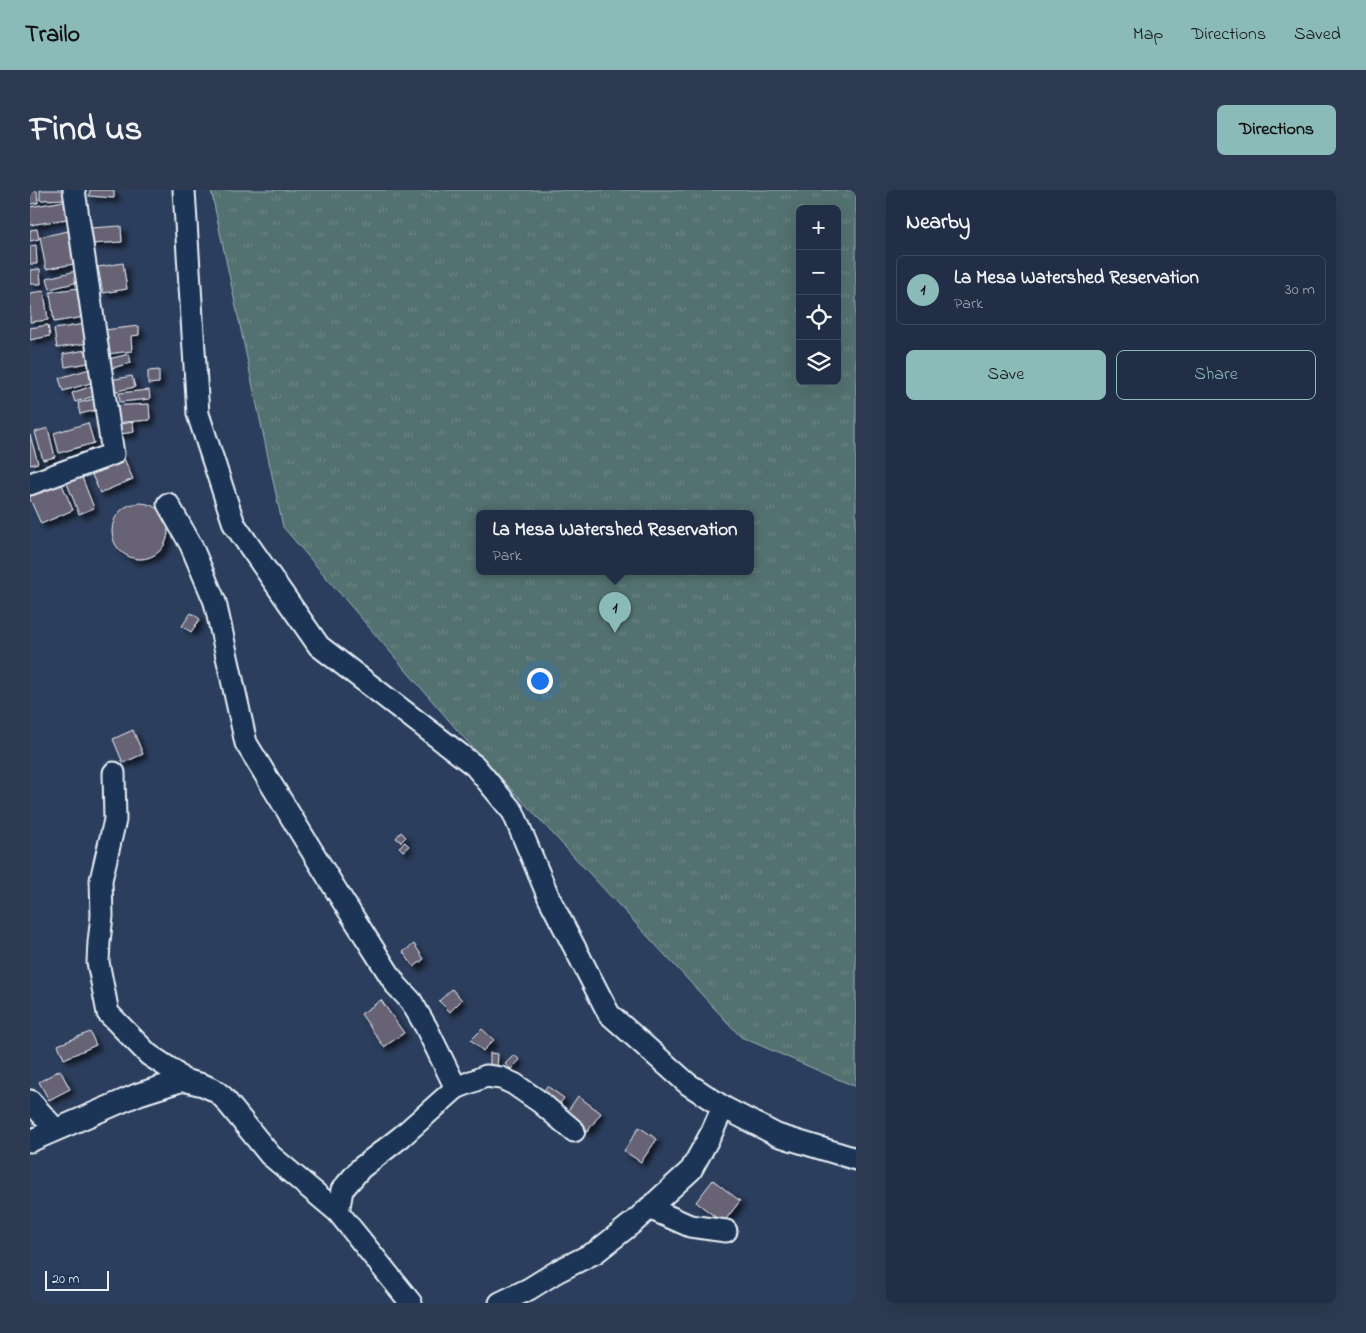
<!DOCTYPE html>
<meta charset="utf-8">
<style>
:root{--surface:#212e46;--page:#2d3a51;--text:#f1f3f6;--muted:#a2a8b3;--line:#3e4a5f;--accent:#8bbbb9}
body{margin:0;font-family:"Indie Flower",sans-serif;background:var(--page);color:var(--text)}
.controls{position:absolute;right:15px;top:15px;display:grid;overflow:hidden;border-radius:8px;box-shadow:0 5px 20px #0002}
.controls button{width:45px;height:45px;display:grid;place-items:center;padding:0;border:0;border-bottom:1px solid var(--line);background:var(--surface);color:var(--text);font:25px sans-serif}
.scale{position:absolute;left:15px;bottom:12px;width:64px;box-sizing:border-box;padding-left:5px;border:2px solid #e8f1f8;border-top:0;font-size:14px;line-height:18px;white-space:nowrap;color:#e8f1f8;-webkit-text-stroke:4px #1d3557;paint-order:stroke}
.you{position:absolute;left:509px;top:490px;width:18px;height:18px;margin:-12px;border:4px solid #fff;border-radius:50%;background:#1a73e8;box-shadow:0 0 0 8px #1a73e833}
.badge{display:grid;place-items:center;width:32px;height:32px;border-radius:50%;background:var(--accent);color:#111;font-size:16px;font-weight:700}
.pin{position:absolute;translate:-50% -41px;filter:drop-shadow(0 1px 2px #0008)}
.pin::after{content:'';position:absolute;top:26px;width:18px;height:15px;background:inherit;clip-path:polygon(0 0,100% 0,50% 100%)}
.popup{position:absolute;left:446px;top:320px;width:278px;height:65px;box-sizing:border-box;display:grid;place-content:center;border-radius:8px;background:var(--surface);filter:drop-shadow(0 1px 4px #0005);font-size:16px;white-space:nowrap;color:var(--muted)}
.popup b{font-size:19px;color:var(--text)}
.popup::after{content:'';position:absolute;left:50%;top:100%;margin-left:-10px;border:10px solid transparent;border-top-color:var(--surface)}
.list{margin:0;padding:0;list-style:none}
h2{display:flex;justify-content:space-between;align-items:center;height:65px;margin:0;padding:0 20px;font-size:21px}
h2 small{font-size:16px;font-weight:400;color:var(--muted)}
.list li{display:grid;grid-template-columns:32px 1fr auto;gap:15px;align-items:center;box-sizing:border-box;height:70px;margin:0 10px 10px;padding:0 10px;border:1px solid var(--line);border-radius:8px}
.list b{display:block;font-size:19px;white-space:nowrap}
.list p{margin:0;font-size:16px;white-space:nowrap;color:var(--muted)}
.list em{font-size:16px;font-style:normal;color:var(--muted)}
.actions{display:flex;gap:10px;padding:15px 20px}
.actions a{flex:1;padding:11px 0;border:1px solid var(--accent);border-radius:8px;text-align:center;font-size:18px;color:var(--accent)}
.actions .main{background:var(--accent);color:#111}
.icon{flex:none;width:28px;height:28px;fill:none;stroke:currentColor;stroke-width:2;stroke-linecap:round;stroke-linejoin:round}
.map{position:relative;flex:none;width:826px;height:1113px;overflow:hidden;border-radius:8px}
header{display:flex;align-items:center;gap:30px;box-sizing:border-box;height:70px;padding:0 25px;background:var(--accent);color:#111}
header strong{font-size:24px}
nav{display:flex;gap:28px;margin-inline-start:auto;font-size:18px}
.intro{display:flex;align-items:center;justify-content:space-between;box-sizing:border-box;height:120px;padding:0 30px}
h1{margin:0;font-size:35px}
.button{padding:12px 22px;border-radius:8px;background:var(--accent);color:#111;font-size:18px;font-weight:700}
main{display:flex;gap:30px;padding:0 30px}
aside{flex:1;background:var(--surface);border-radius:8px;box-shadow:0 5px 20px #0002}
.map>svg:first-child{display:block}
.park{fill:url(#park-tufts);stroke:#9eb1b4;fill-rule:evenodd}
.building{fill:#676275;stroke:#e8f1f8;filter:url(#shadow)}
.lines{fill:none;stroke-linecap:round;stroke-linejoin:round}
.minor-casing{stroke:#e8f1f8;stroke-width:25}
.minor{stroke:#1d3557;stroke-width:21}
</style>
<header>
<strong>Trailo</strong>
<nav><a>Map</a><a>Directions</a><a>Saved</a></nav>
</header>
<div class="intro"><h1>Find us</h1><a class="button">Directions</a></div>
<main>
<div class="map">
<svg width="826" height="1113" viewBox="0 0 826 1113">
<defs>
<pattern id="park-tufts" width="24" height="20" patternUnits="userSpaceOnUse" patternTransform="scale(1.25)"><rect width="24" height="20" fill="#537170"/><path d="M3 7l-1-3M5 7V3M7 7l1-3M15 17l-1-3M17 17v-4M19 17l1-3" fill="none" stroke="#6c8685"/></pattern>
<filter id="shadow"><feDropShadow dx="4.5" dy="4.5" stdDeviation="2.5" flood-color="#0009"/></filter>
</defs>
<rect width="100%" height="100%" fill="#2c3e5d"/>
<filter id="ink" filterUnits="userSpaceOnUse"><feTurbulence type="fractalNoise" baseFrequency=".02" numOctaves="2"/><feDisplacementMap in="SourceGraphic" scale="10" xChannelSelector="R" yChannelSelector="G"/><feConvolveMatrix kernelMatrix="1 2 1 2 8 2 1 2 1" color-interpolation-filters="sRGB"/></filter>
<g filter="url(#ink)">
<path class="park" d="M181,0h645v897l-115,-50 -277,-299 -181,-211zM770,19h37v172h-37zM450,324h270v58h-270z"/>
<g class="building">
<path d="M10,0h28v9l-28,1z"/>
<path d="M60,0h24v8l-25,-2z"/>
<path d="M0,1h7l1,12 -8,1z"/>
<path d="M34,11l3,18 -37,6v-18z"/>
<path d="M91,36l1,16 -31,2 -1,-16z"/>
<path d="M7,39l2,10 -9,2v-11z"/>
<path d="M38,41l6,33 -28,5 -6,-32z"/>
<path d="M6,55l1,19h-7v-18z"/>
<path d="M93,73l4,26 -24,4 -5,-26z"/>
<path d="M10,79l1,15h-11v-14z"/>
<path d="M46,81l2,11 -28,7 -3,-11z"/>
<path d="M49,98l5,29 -30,5 -4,-30z"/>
<path d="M14,101l4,29 -18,2v-29z"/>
<path d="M55,134l3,19 -31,5 -3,-19z"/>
<path d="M18,135l2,11 -20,4v-12z"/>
<path d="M109,136v9l-8,1 1,15 -25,3 -3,-24z"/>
<path d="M62,159l2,13 -29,5 -2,-13z"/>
<path d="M99,164l2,9 -19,5 -3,-9z"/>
<path d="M60,179l4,13 -31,9 -4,-13z"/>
<path d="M129,180v13l-11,1v-13z"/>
<path d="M102,186l3,11 -23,5 -2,-12z"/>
<path d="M65,195l3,10 -23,7 -3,-9z"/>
<path d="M119,200l1,9 -30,3 -1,-9z"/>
<path d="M68,208l3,11 -21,5 -2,-11z"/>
<path d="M119,214l1,16 -37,3 -2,-17z"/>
<path d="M103,232l1,10 -19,3 -1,-10z"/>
<path d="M58,233l6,20 -35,10 -5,-20z"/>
<path d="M18,238l7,29 -12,3 -8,-28z"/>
<path d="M0,245l8,28 -8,2z"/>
<path d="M92,264l11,25 -33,14 -11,-25z"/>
<path d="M50,282l14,36 -15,6 -14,-36z"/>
<path d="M30,290l13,30 -32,14 -11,-25v-6z"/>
<circle cx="110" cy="341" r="28"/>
<path d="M161,423l9,6 -9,13 -9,-6z"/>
<path d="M103,540l10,24 -20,9 -10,-24z"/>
<path d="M371,642l5,5 -5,5 -5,-4z"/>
<path d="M375,652l4,4 -6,5 -4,-4z"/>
<path d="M384,754l10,15 -10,8 -11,-15z"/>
<path d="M422,799l10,11 -12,12 -11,-11z"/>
<path d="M351,810l23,33 -20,14 -23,-33z"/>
<path d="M452,839l12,11 -11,11 -12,-11z"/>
<path d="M60,842l6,13 -32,14 -6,-14z"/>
<path d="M460,863l8,1 -1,16 -7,-1z"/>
<path d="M484,865l6,5 -9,9 -6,-5z"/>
<path d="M30,880l10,19 -21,11 -10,-18z"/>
<path d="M517,896l17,12 -9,12 -16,-12z"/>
<path d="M548,906l23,17 -14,19 -22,-17z"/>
<path d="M609,937l18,12 -16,23 -17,-11z"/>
<path d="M683,990l27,21 -17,22 -27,-21z"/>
</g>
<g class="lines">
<g class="minor-casing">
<g id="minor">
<path d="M154,0l14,224 36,110 85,122 156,120 38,46 36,86 60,116 79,70 35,23 54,28 79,24"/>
<path d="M0,294l83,-30 -39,-264"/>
<path d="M138,314l23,41 24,57 31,141 88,144 62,98 15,16 15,26 30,61"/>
<path d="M84,583l1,47 -14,60 1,36 -3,26 -1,20 10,51 41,42 23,15 11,10"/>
<path d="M0,911l25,28"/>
<path d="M0,951l109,-47 44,-14 20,5 11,5 8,6 48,59 68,57 73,91"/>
<path d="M619,1018l41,18 36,5"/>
<path d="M308,1022l4,-22 19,-22 40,-31 55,-49 30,-12 15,2 13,6 26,18 34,29"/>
<path d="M470,1113l29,-14 29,-18 38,-19 39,-31 56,-51 21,-38 11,-25"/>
</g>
</g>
<use href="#minor" class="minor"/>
</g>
</g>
</svg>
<div class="controls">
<button>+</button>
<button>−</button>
<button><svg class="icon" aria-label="locate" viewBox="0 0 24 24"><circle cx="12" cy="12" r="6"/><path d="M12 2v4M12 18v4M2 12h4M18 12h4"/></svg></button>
<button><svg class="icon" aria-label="layers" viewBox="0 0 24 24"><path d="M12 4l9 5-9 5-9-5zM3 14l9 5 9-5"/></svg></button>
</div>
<div class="scale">20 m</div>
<div class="you"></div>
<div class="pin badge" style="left:585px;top:443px">1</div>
<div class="popup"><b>La Mesa Watershed Reservation</b>Park</div>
</div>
<aside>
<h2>Nearby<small></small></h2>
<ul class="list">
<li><span class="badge">1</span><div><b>La Mesa Watershed Reservation</b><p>Park</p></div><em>30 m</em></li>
</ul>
<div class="actions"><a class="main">Save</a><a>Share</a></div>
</aside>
</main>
